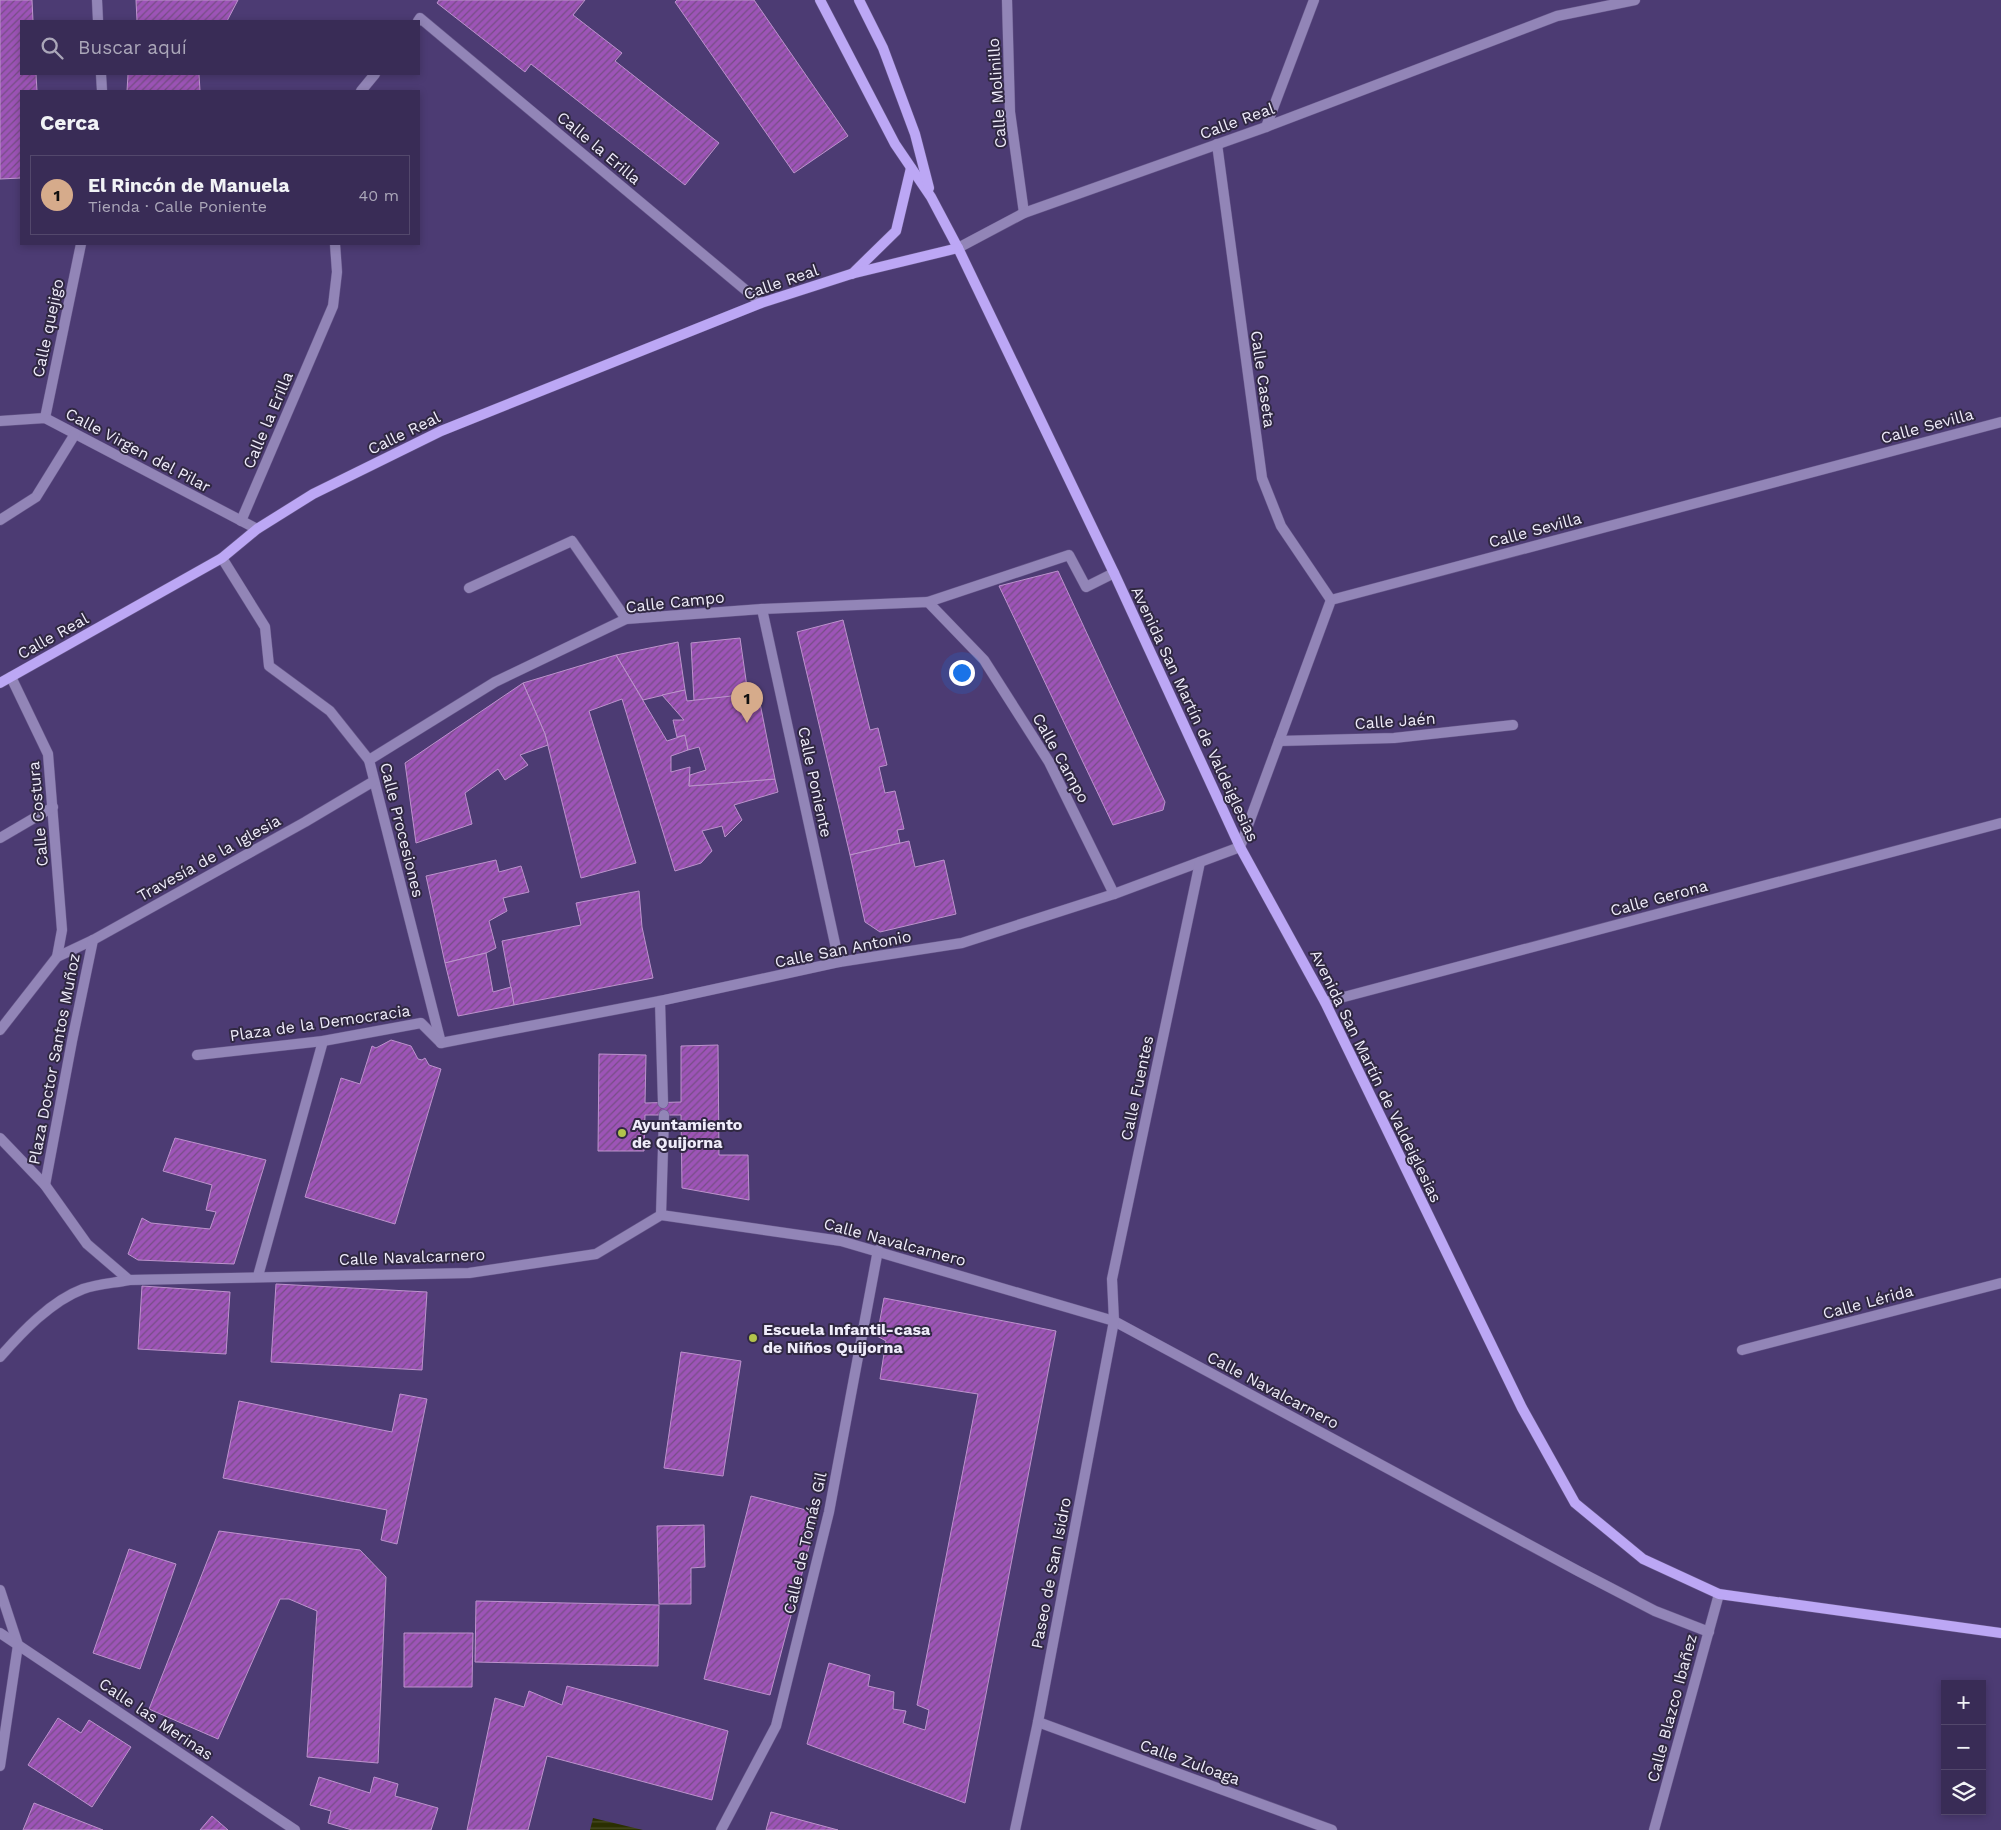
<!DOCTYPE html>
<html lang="es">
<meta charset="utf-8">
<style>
:root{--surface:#392c56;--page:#40345c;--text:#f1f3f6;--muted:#aba7b9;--line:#53486c;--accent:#d6ab8b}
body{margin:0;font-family:"Work Sans",sans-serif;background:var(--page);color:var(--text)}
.controls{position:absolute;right:15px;bottom:15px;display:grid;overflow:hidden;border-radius:0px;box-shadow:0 2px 8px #0003}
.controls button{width:45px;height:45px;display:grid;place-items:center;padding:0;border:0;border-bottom:1px solid var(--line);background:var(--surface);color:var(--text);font:25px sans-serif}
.you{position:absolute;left:961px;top:672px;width:18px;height:18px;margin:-12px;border:4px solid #fff;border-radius:50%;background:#1a73e8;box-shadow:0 0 0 8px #1a73e833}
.badge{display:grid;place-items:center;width:32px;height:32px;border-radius:50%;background:var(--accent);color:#111;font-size:16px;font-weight:700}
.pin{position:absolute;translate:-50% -41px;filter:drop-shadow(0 1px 2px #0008)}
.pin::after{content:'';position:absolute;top:26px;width:18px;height:15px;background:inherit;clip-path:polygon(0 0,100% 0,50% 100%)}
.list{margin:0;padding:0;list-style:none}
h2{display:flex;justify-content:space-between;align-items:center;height:65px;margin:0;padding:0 20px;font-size:21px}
h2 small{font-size:16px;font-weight:400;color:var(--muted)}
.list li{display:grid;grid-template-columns:32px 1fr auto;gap:15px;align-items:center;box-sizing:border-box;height:80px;margin:0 10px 10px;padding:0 10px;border:1px solid var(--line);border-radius:0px}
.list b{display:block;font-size:19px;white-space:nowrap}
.list p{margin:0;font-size:16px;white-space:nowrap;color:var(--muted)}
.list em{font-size:16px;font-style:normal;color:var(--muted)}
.icon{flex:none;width:28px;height:28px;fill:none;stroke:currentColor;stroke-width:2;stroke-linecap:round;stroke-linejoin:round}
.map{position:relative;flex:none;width:2001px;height:1830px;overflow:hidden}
.search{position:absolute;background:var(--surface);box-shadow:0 2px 8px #0003;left:20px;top:20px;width:400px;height:55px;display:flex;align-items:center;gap:12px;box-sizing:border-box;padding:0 18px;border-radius:0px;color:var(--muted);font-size:19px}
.panel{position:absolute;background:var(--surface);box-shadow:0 2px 8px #0003;left:20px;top:90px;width:400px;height:155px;border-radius:0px}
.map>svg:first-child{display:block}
.water{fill:url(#water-rules)}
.building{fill:url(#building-hatch);stroke:#bc93cc}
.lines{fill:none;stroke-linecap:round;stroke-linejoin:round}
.street-casing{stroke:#665789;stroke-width:11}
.secondary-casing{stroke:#665789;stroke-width:11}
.street{stroke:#9285b7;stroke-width:10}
.secondary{stroke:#bca7f5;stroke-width:10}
.poi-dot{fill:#b2c34c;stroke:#302842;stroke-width:2}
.labels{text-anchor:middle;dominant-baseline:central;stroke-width:4;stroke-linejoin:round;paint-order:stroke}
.street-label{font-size:16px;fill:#efecfa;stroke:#302842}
.poi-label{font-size:16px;font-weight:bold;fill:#efecfa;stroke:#302842;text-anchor:start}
</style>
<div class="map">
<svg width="2001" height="1830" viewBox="0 0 2001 1830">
<defs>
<pattern id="water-rules" width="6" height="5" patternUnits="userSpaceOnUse" patternTransform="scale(1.25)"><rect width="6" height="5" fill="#2a2f01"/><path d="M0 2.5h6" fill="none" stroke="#494d27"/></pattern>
<pattern id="building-hatch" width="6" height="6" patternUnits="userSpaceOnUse" patternTransform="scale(1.25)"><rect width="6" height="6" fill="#9d54b7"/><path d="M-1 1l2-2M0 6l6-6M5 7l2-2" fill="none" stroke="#774e86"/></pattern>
</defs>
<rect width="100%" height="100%" fill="#4c3b73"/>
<path class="water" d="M593,1818l50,12h-53z"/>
<g class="building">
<path d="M0,0h32l1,21h-12v53h15l1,17h-16v87l-21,1z"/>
<path d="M136,0h102l-11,21h-90z"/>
<path d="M439,0h146l-12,15 49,38 -7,8 104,82 -34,42 -154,-121 -6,8 -88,-69z"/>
<path d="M677,0h77l94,136 -54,37 -119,-171z"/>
<path d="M128,74h71l1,17h-73z"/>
<path d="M1058,571l107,231 -2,8 -50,15 -114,-239z"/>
<path d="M843,620l27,110 8,-2 9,37 -8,2 6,26 10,-2 9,38 -7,1 3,13 -50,12 -53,-223z"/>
<path d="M740,638l8,56 -54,7 -3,-58z"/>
<path d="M678,642l7,48 -42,10 -27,-45z"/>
<path d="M616,655l51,86 18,-6 3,15 -17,6v16l19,-5 -1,19 86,-7 3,13 -44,13 8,15 -17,17 -3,-11 -20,5 10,20 -11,12 -26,8 -53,-172 -33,12 47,152 -55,15 -36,-144 -22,-51z"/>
<path d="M523,683l22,51 3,11 -28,10 8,10 -23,15 -7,-11 -33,24 7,31 -56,19 -11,-80z"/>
<path d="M685,690l2,11 71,-8 17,86 -86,7 1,-11 16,-5 -7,-23 -11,3 -3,-15 -8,2 -4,-17h11l-22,-25z"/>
<path d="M909,841l6,26 29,-7 12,54 -76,18 -15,-10 -15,-67z"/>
<path d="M496,860l3,12 22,-6 8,26 -26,6 4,13 -18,10 7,27 -10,5 -41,10 -19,-87z"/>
<path d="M639,891l3,36 11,51 -139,27 -12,-64 79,-16 -5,-22z"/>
<path d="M486,953l7,39 18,-5 3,18 -56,11 -13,-53z"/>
<path d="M391,1040l20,6 7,13 4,1 3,-2 4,7 12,4 -46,155 -90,-27 36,-119 19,6 12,-38 4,2z"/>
<path d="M718,1045l1,110h29l1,45 -67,-12 -1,-73h-36l-1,36h-46l1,-97 47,1 -1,48 36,-1v-56z"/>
<path d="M175,1138l91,22 -32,104 -96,-4 -10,-6 14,-36 9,5 59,6 6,-17 -10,-2 6,-25 -49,-14z"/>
<path d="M276,1284l151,8 -5,78 -151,-8z"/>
<path d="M142,1286l88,6 -4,62 -88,-5z"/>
<path d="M884,1298l172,33 -91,472 -158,-59 22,-81 41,12 -2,11 26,6 -1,17 13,2 -3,12 22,7 4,-20 -12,-5 61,-311 -98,-15 6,-38 -9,-5z"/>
<path d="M681,1352l60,9 -18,115 -59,-8z"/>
<path d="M400,1394l27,5 -30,145 -16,-4 6,-30 -164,-32 16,-77 153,31z"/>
<path d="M751,1496l67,17 -48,182 -66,-16z"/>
<path d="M704,1525l1,42 -14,1v36h-32l-2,-78z"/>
<path d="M219,1531l141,19 26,27 -8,186 -71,-6 10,-146 -28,-12h-9l-62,140 -69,-30z"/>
<path d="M129,1549l47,15 -36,105 -47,-16z"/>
<path d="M476,1601l183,4 -1,61 -183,-4z"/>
<path d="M404,1633h69l-1,54h-68z"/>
<path d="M567,1686l161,45 -16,69 -165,-44 -19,74h-61l28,-132 29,9 5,-16 33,14z"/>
<path d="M58,1718l23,15 8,-13 42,27 -39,60 -64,-42z"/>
<path d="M319,1777l51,16 4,-16 24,7 -3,12 43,12 -7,22h-79l-24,-7 3,-12 -21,-6z"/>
<path d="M34,1803l69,27h-80z"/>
<path d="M771,1812l67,18h-72z"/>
<path d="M212,1816l16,14h-28z"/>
</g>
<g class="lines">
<g class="street-casing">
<g id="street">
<path d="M97,0l1,21"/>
<path d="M1007,0l3,112 14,101"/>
<path d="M418,21l2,-3 341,285"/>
<path d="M101,74l1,17"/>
<path d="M361,91l14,-17"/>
<path d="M1266,127l48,-127"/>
<path d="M1217,144l45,334 19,48 50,74"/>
<path d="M958,248l66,-35 242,-86 291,-111 78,-16"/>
<path d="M45,418l36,-174"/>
<path d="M0,421l45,-3 212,111"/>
<path d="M0,520l36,-23 39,-63"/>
<path d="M241,521l92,-215 4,-34 -2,-28"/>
<path d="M222,558l43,69 4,39 61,45 39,49 72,283"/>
<path d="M469,588l103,-47 54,78"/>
<path d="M928,602l141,-47 17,32 28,-14"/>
<path d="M762,609l77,353"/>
<path d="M11,677l37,77 14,176 -5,27"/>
<path d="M1279,741l115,-3 119,-13"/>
<path d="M369,760l126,-78 131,-63 136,-10 166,-7 56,58 65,102 65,132"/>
<path d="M0,838l53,-31"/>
<path d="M660,1001l3,102"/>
<path d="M1325,1002l676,-179"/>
<path d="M0,1030l57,-73 36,-17 212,-118 69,-41"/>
<path d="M441,1043l219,-42 179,-39 123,-19 152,-49 126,-47 91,-247 670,-178"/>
<path d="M197,1055l126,-14 98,-18 20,20"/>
<path d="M0,1138l45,47 42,59 42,36"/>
<path d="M45,1185l27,-144 21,-101"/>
<path d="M661,1215l3,-100"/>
<path d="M258,1276l65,-235"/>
<path d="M1742,1350l259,-67"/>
<path d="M0,1357c22,-25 51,-56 83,-68 14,-5 31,-6 46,-9l340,-7 127,-19 65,-39 180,26 273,80 464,250 77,40 54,21"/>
<path d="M0,1590l18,55 -18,121"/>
<path d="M0,1633l295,197"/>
<path d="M1038,1722l294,108"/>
<path d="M721,1830l55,-104 53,-214 49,-262"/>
<path d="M1015,1830l23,-108 76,-401 -2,-42 88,-417"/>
<path d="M1654,1830l65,-236"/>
</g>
</g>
<g class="secondary-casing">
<g id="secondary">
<path d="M820,0l75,144 36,53 27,51 156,325 126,274 85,155 197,406 53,95 68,56 76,35 282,39"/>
<path d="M859,0l24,48 32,86 14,54"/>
<path d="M852,274l44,-43 15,-63"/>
<path d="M0,683l222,-125 35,-29 56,-35 128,-63 320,-128 90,-29 107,-26"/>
</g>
</g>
<use href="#street" class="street"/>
<use href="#secondary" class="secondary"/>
</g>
<g class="poi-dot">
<circle cx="622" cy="1133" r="5"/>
<circle cx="753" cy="1338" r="5"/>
</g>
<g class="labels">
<g class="street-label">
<text transform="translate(997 93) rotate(-94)">Calle Molinillo</text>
<text transform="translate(1237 121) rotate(-20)">Calle Real</text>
<text transform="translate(599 148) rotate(40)">Calle la Erilla</text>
<text transform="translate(781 282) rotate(-19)">Calle Real</text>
<text transform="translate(48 328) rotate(-78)">Calle quejigo</text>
<text transform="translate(1263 379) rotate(82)">Calle Caseta</text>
<text transform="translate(268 420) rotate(-67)">Calle la Erilla</text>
<text transform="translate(1927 426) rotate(-15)">Calle Sevilla</text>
<text transform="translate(404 433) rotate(-26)">Calle Real</text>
<text transform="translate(138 450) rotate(28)">Calle Virgen del Pilar</text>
<text transform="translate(1535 530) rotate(-15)">Calle Sevilla</text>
<text transform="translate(675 602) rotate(-6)">Calle Campo</text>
<text transform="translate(53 636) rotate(-29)">Calle Real</text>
<text transform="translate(1195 714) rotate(65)">Avenida San Martín de Valdeiglesias</text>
<text transform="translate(1395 721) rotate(-4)">Calle Jaén</text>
<text transform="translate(1061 758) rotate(61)">Calle Campo</text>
<text transform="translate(815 782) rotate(78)">Calle Poniente</text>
<text transform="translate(38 814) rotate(-95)">Calle Costura</text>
<text transform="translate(402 830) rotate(76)">Calle Procesiones</text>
<text transform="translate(209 858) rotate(-29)">Travesía de la Iglesia</text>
<text transform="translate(1659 898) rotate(-15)">Calle Gerona</text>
<text transform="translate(843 949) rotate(-11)">Calle San Antonio</text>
<text transform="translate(320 1023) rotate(-8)">Plaza de la Democracia</text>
<text transform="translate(54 1059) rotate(-79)">Plaza Doctor Santos Muñoz</text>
<text transform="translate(1376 1076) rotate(64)">Avenida San Martín de Valdeiglesias</text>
<text transform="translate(1137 1088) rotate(-78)">Calle Fuentes</text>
<text transform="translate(895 1242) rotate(15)">Calle Navalcarnero</text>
<text transform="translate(412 1257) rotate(-2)">Calle Navalcarnero</text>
<text transform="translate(1868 1302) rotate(-15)">Calle Lérida</text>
<text transform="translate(1273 1390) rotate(28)">Calle Navalcarnero</text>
<text transform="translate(805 1543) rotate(-77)">Calle de Tomás Gil</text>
<text transform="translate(1051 1573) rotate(-79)">Paseo de San Isidro</text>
<text transform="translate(1672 1708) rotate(-75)">Calle Blazco Ibañez</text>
<text transform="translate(156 1719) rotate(34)">Calle las Merinas</text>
<text transform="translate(1190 1762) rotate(20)">Calle Zuloaga</text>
</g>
<g class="poi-label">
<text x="632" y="1124">Ayuntamiento<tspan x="632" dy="18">de Quijorna</tspan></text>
<text x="763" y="1329">Escuela Infantil-casa<tspan x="763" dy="18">de Niños Quijorna</tspan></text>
</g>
</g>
</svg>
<div class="controls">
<button>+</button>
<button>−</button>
<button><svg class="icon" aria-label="layers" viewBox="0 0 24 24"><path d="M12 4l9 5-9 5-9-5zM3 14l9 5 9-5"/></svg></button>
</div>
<div class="you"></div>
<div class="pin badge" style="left:747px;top:723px">1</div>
<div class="search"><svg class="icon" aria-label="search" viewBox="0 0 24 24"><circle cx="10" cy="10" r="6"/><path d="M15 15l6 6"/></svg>Buscar aquí</div>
<section class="panel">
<h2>Cerca<small></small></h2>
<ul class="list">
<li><span class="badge">1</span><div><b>El Rincón de Manuela</b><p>Tienda · Calle Poniente</p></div><em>40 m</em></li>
</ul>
</section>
</div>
